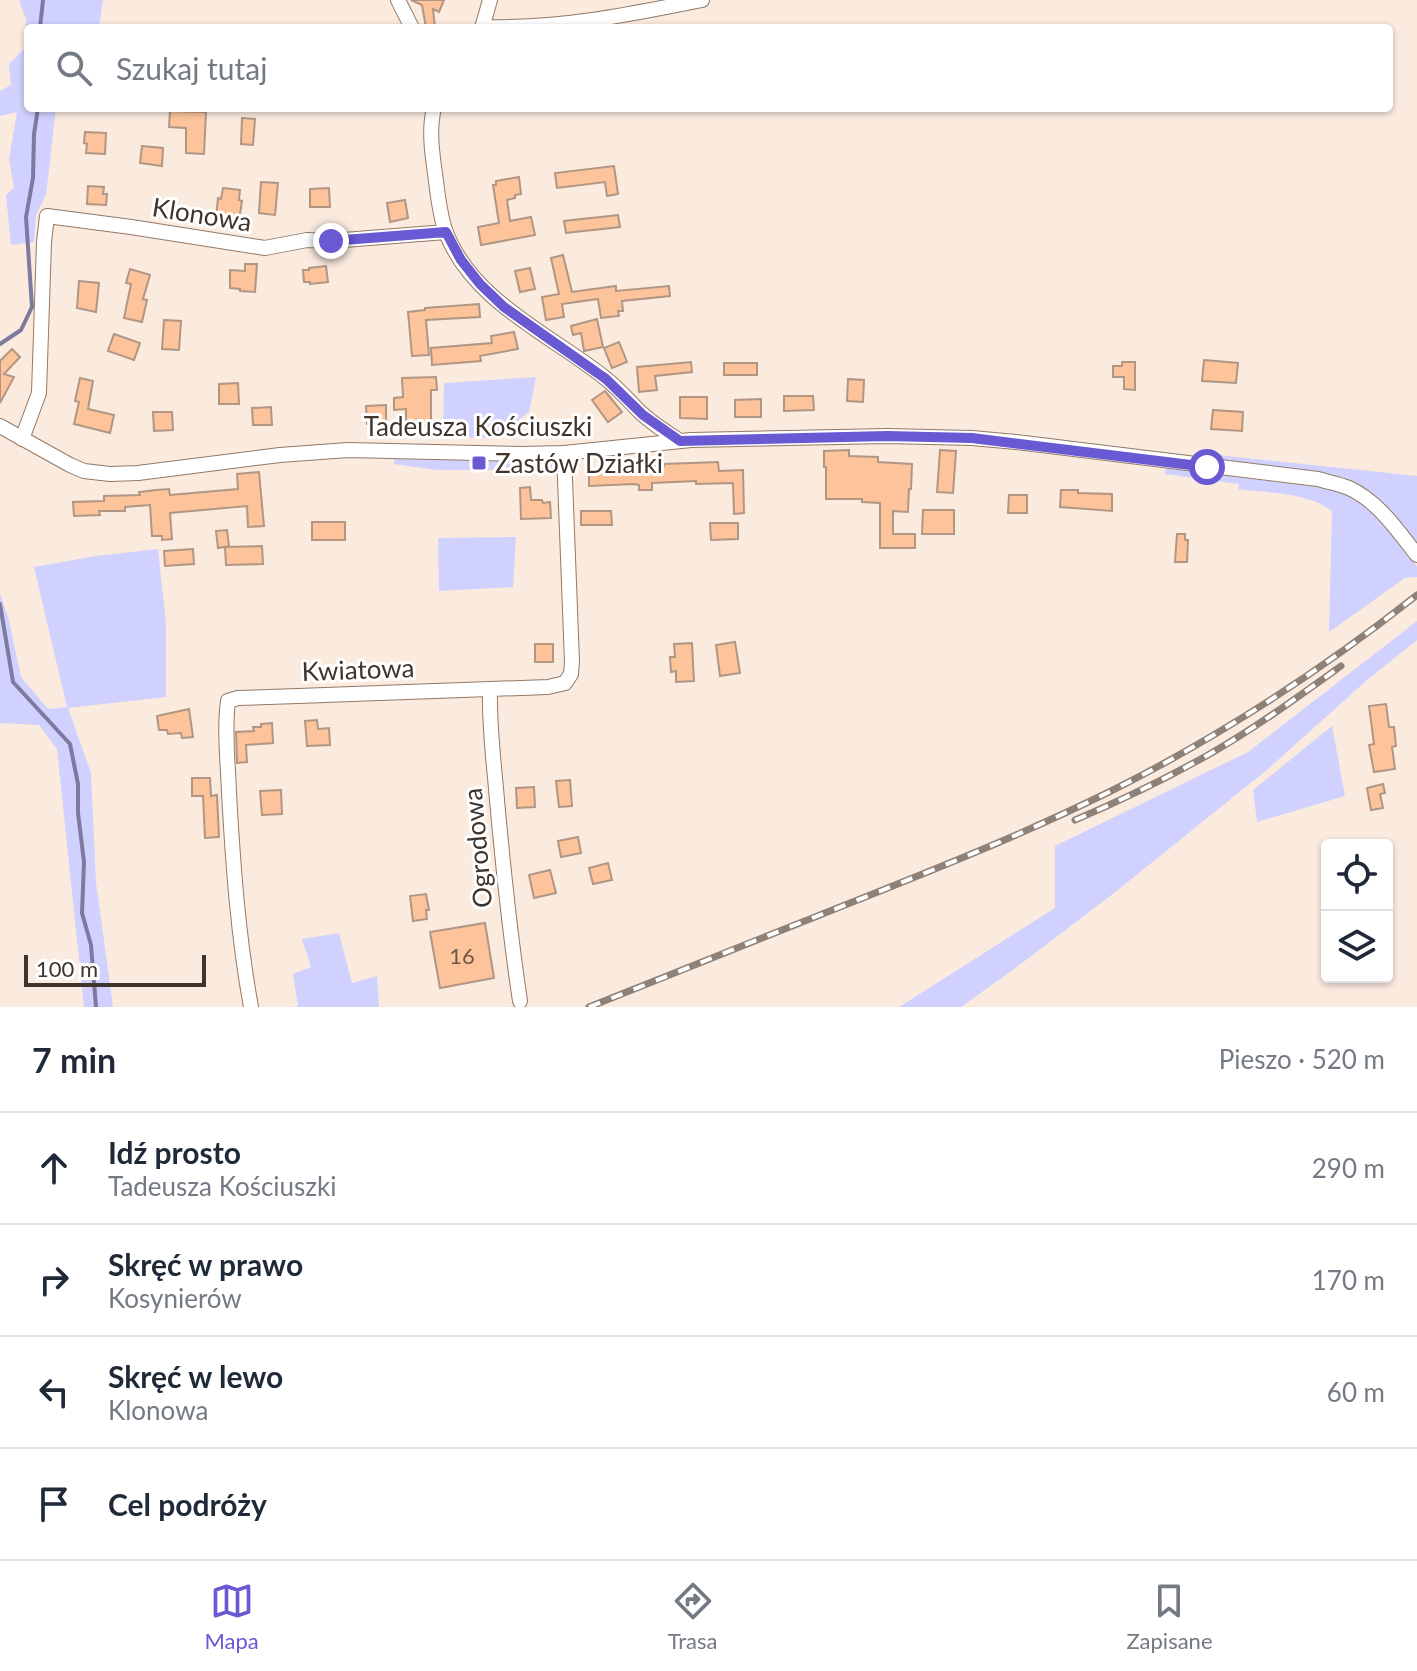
<!DOCTYPE html>
<html lang="pl">
<meta charset="utf-8">
<style>
:root{--surface:#fff;--page:#f2f2f3;--text:#1f2937;--muted:#747a83;--line:#e0e1e3;--accent:#6959d3}
body{margin:0;font-family:Lato,sans-serif;background:var(--page);color:var(--text)}
.controls{position:absolute;right:24px;bottom:24px;display:grid;overflow:hidden;border-radius:8px;box-shadow:0 2px 6px #0004}
.controls button{width:72px;height:72px;display:grid;place-items:center;padding:0;border:0;border-bottom:2px solid var(--line);background:var(--surface);color:var(--text);font:40px sans-serif}
.scale{position:absolute;left:24px;bottom:20px;width:182px;box-sizing:border-box;padding-left:8px;border:4px solid #3f352d;border-top:0;font-size:22px;line-height:28px;white-space:nowrap;color:#3f352d;-webkit-text-stroke:6px #fff;paint-order:stroke}
.stop{position:absolute;width:24px;height:24px;margin:-18px;border:6px solid #6959d3;border-radius:50%;background:#fff}
.stop.end{background:#6959d3;border-color:#fff;box-shadow:0 2px 8px #0008}
.list{margin:0;padding:0;list-style:none}
h2{display:flex;justify-content:space-between;align-items:center;height:104px;margin:0;padding:0 32px;font-size:34px}
h2 small{font-size:26px;font-weight:400;color:var(--muted)}
.list li{display:grid;grid-template-columns:52px 1fr auto;gap:24px;align-items:center;box-sizing:border-box;height:112px;padding:0 32px;border-top:2px solid var(--line)}
.list b{display:block;font-size:30px;white-space:nowrap}
.list p{margin:0;font-size:26px;white-space:nowrap;color:var(--muted)}
.list em{font-size:26px;font-style:normal;color:var(--muted)}
.icon{flex:none;width:44px;height:44px;fill:none;stroke:currentColor;stroke-width:2;stroke-linecap:round;stroke-linejoin:round}
.map{position:relative;flex:none;width:1417px;height:1007px;overflow:hidden}
.search{position:absolute;background:var(--surface);box-shadow:0 2px 6px #0004;left:24px;right:24px;top:24px;height:88px;display:flex;align-items:center;gap:20px;box-sizing:border-box;padding:0 28px;border-radius:8px;color:var(--muted);font-size:30px}
.sheet{height:552px;background:var(--surface)}
nav{display:flex;justify-content:space-around;align-items:center;box-sizing:border-box;height:112px;border-top:2px solid var(--line);background:var(--surface);font-size:22px;color:var(--muted)}
nav a{display:grid;justify-items:center;gap:4px}
nav .on{color:var(--accent)}
.map>svg:first-child{display:block}
.green{fill:#d1d1ff}
.lines{fill:none;stroke-linecap:round;stroke-linejoin:round}
.stream{stroke:#7d799f;stroke-width:4}
.building{fill:#fdc49b;stroke:#b19684;stroke-width:2}
.minor-casing{stroke:#927967;stroke-width:16}
.minor{stroke:#fff;stroke-width:14}
.rail-casing{stroke:#8e8177;stroke-width:7}
.rail{stroke:#fff;stroke-width:4;stroke-dasharray:12;stroke-linecap:butt}
.route{stroke:#6959d3;stroke-width:10}
.poi-dot{fill:#6959d3;stroke:#fff;stroke-width:3}
.labels{text-anchor:middle;dominant-baseline:central;stroke-width:6;stroke-linejoin:round;paint-order:stroke}
.number-label{font-size:22px;fill:#6e5948}
.street-label{font-size:26px;fill:#3f352d;stroke:#fff}
.poi-label{font-size:26px;fill:#3f352d;stroke:#fff;text-anchor:start}
</style>
<div class="map">
<svg width="1417" height="1007" viewBox="0 0 1417 1007">
<rect width="100%" height="100%" fill="#fbeade"/>
<g class="green">
<path d="M19,0h84l-4,28h-71v80h28l-10,87 -10,20 -2,27 -23,3 -5,-50 8,-7 -5,-29 8,-47 -17,4v-25l11,-6 -2,-21 15,-15 2,-30z"/>
<path d="M536,377l-7,35 -25,19 -1,7 -60,-1 1,-54z"/>
<path d="M1209,454l208,22v68l-40,-47 -17,-11 -152,-25z"/>
<path d="M394,459l162,3 3,8h-122l-43,-6z"/>
<path d="M1166,468l153,19 31,7 19,14 41,46 7,13v10l-12,1 -76,54 3,-121c-25,-19 -63,-18 -94,-22l1,-5 -74,-10z"/>
<path d="M516,537l-3,50 -74,4 -1,-53z"/>
<path d="M158,549l8,75v73l-98,11 23,65 5,109 17,125h-29l-27,-258 -18,-24 -39,-2v-130l9,27 12,57 27,32 19,-2 -33,-140 62,-11z"/>
<path d="M1417,621v19l-51,41 -98,88 -154,124 -92,70 -61,44h-62l156,-99v-62l193,-94z"/>
<path d="M1332,726l13,70 -88,26 -4,-32z"/>
<path d="M339,933l13,50 25,-7 2,31h-85l4,-1 -5,-32 18,-7 -9,-28z"/>
</g>
<g class="lines">
<g class="stream">
<path d="M40,28l3,-28"/>
<path d="M0,344l21,-14 11,-23 -6,-90 7,-39 1,-44 4,-26"/>
<path d="M0,604l13,78 57,62 8,40v29l6,49 -2,51 9,32 5,62"/>
</g>
</g>
<g class="building">
<path d="M411,0h33l-5,12 -6,-3 2,19h-9l-4,-23z"/>
<path d="M170,111l36,1 -2,42 -18,-1v-25l-17,-1z"/>
<path d="M242,118l13,1 -2,26 -12,-1z"/>
<path d="M85,132l21,1 -1,21 -19,-1 1,-9 -3,-1z"/>
<path d="M142,146l21,2 -1,18 -22,-3z"/>
<path d="M614,166l4,28 -11,2 -2,-14 -48,6 -2,-15z"/>
<path d="M519,177l2,17 -6,1v3l-8,2 3,21 21,-4 4,18 -54,10 -3,-18 21,-4 -6,-38h3v-4z"/>
<path d="M261,182l17,1 -3,32 -16,-2z"/>
<path d="M88,186l16,1 -1,7h4l-1,11 -19,-1z"/>
<path d="M223,188l17,2 -1,10 3,1 -3,19 -23,-3 2,-19 3,1z"/>
<path d="M329,188l1,19h-20v-18z"/>
<path d="M405,200l3,18 -18,4 -3,-19z"/>
<path d="M618,215l2,12 -54,6 -2,-12z"/>
<path d="M563,255l9,37 44,-6v5l53,-5 1,10 -48,5 1,10h-5l1,5 -18,2 -3,-19 -36,5 2,13 -18,3 -4,-23 17,-3 -8,-36z"/>
<path d="M245,264h12l-2,28 -15,-1v-2l-10,-1v-18l15,1z"/>
<path d="M326,266l2,16 -18,2v-2h-6l-1,-12h6v-2z"/>
<path d="M530,268l5,21 -15,3 -5,-21z"/>
<path d="M130,269l20,6 -7,24 4,1 -5,22 -18,-4 7,-34 -5,-1z"/>
<path d="M79,281l20,2 -3,29 -19,-4z"/>
<path d="M479,304l1,13 -54,3 3,35 -17,1 -4,-44 17,-2v-2z"/>
<path d="M597,319l6,28 -19,4 -3,-18 -8,2 -2,-9z"/>
<path d="M164,320l17,1 -2,29 -17,-1z"/>
<path d="M514,332l4,17 -38,7 1,5 -49,4 -1,-17 61,-5 -1,-7z"/>
<path d="M114,334l26,9 -6,17 -26,-9z"/>
<path d="M619,342l8,20 -15,6 -8,-20z"/>
<path d="M12,349l8,8 -16,17 10,3 -14,26v-42z"/>
<path d="M1204,360l34,3 -2,20 -34,-2z"/>
<path d="M691,362l1,10 -37,4 2,14 -18,2 -2,-25z"/>
<path d="M1122,362h13v28l-11,-1v-12h-11v-11h9z"/>
<rect x="724" y="363" width="33" height="12"/>
<path d="M436,377l1,13h-6v35h-25v-16l-12,1v-12l9,-1 -1,-19z"/>
<path d="M80,378l13,3 -5,28 26,6 -4,18 -36,-9 5,-22 -4,-1z"/>
<path d="M848,379l16,1 -1,22 -16,-1z"/>
<path d="M238,383l1,21h-20v-20z"/>
<path d="M605,391l17,21 -14,10 -16,-22z"/>
<path d="M784,396h29l1,14 -30,1z"/>
<path d="M680,397h27v22l-27,-1z"/>
<path d="M761,399v18h-26v-17z"/>
<path d="M386,405v18l-19,1 -1,-18z"/>
<path d="M271,407l1,18h-19l-1,-17z"/>
<path d="M1213,410l30,2 -1,19 -31,-2z"/>
<path d="M153,412h19l1,18 -19,1z"/>
<path d="M849,450v6l29,1v5l34,2 -1,25h-2l-1,23 -15,-1v23h22v14h-35v-45l-18,-1v-3h-36v-32h-2v-16z"/>
<path d="M940,450l16,1 -3,42 -16,-1z"/>
<path d="M718,462l1,9 24,-1 1,43 -10,1 -1,-31 -37,1v-3l-44,2v7h-13v-5l-5,-1 -45,2v-15l42,-2v-2l33,-1v-2z"/>
<path d="M259,472l5,54 -16,1 -1,-21 -77,7 2,26 -10,1v-4h-10l-2,-31 -25,2v4h-26l1,4 -26,1 -1,-14 31,-1v-5l36,-1 -1,-3 17,-2 13,-1 1,6 68,-6 -1,-15z"/>
<path d="M530,487l1,13h11l1,3 7,-1 1,16 -30,1 -1,-31z"/>
<path d="M1061,490h17v3l34,1v17l-52,-4z"/>
<path d="M1009,495h18v18h-19z"/>
<path d="M923,510h31v24h-32z"/>
<path d="M581,511h30l1,14h-31z"/>
<rect x="312" y="522" width="33" height="18"/>
<path d="M710,523h28v16l-27,1z"/>
<path d="M227,530l2,16 -4,1 37,-1 1,18 -37,1 -1,-18 -7,1 -2,-17z"/>
<path d="M1177,534h8v6h3l-1,22h-12z"/>
<path d="M193,549l1,15 -29,2 -1,-15z"/>
<path d="M735,642l5,31 -20,3 -4,-31z"/>
<path d="M692,643l2,38 -18,1v-11l-5,1 -1,-15h5l-1,-13z"/>
<rect x="535" y="644" width="18" height="18"/>
<path d="M1386,704l3,23h5l2,19 -4,1 3,22 -21,3 -5,-27 5,-1 -5,-38z"/>
<path d="M189,709l4,28 -11,1 -1,-5 -13,1 -1,-4h-8l-2,-14z"/>
<path d="M317,720l1,9 11,-1 1,17 -23,1 -2,-25z"/>
<path d="M272,723l1,20 -27,2 1,17 -10,1 -1,-31 18,-1 -1,-4h8v-3z"/>
<path d="M192,778h18l1,18 6,-1 2,42 -14,1 -2,-42h-11z"/>
<path d="M570,780l2,26 -13,1 -3,-26z"/>
<path d="M1383,784l2,9 -5,1 3,14 -12,2 -4,-22z"/>
<path d="M534,787l1,20 -18,1 -1,-20z"/>
<path d="M281,790l1,24 -20,1 -2,-24z"/>
<path d="M578,837l3,16 -20,4 -3,-16z"/>
<path d="M608,863l4,17 -19,4 -4,-16z"/>
<path d="M550,870l6,23 -22,5 -5,-23z"/>
<path d="M426,894l3,16h-3l1,9 -14,2 -3,-25z"/>
<path d="M485,923l9,55 -54,10 -10,-56z"/>
</g>
<g class="lines">
<g class="minor-casing">
<g id="minor">
<path d="M398,0l14,28"/>
<path d="M482,27c76,2 146,-12 220,-27"/>
<path d="M482,28l8,-28"/>
<path d="M434,108c-6,24 -1,50 2,73 2,17 4,33 9,49 26,71 105,104 160,148 13,10 24,23 35,34 12,11 27,21 40,29"/>
<path d="M0,426l70,39 14,6 26,3 28,-1 142,-18 68,-5 174,4 42,-1 127,-13 196,-4 85,2 44,4 302,37c10,3 21,5 31,9 30,14 48,42 68,67"/>
<path d="M22,439l17,-46 5,-151 3,-26 84,11 134,21 42,-8 24,1 115,-9"/>
<path d="M490,690c-1,37 4,73 7,110 6,67 13,134 23,201"/>
<path d="M251,1007c-13,-71 -18,-143 -22,-214 -1,-31 -5,-62 -1,-92l10,-3 60,-2 250,-9 17,-4 6,-9 1,-12 -8,-209"/>
</g>
</g>
<use href="#minor" class="minor"/>
<g class="rail-casing">
<g id="rail">
<path d="M1075,820c45,-19 90,-41 133,-65 46,-26 90,-58 133,-89"/>
<path d="M589,1007c77,-30 154,-62 231,-92 98,-39 196,-77 291,-124 108,-54 211,-121 306,-196"/>
</g>
</g>
<use href="#rail" class="rail"/>
</g>
<g class="lines">
<path class="route" d="M331,241l115,-9 15,28 19,24 24,23 102,72 37,36 37,26 207,-5 85,2 235,29"/>
</g>
<rect class="poi-dot" x="471" y="455" width="16" height="16" rx="4"/>
<g class="labels">
<g class="number-label">
<text x="462" y="955">16</text>
</g>
<g class="street-label">
<text transform="translate(202 214) rotate(9)">Klonowa</text>
<text x="478" y="426">Tadeusza Kościuszki</text>
<text transform="translate(358 669) rotate(-2)">Kwiatowa</text>
<text transform="translate(477 848) rotate(-95)">Ogrodowa</text>
</g>
<g class="poi-label">
<text x="495" y="463">Zastów Działki</text>
</g>
</g>
</svg>
<div class="controls">
<button><svg class="icon" aria-label="locate" viewBox="0 0 24 24"><circle cx="12" cy="12" r="6"/><path d="M12 2v4M12 18v4M2 12h4M18 12h4"/></svg></button>
<button><svg class="icon" aria-label="layers" viewBox="0 0 24 24"><path d="M12 4l9 5-9 5-9-5zM3 14l9 5 9-5"/></svg></button>
</div>
<div class="scale">100 m</div>
<div class="stop" style="left:1207px;top:467px"></div>
<div class="stop end" style="left:331px;top:241px"></div>
<div class="search"><svg class="icon" aria-label="search" viewBox="0 0 24 24"><circle cx="10" cy="10" r="6"/><path d="M15 15l6 6"/></svg>Szukaj tutaj</div>
</div>
<section class="sheet">
<h2>7 min<small>Pieszo · 520 m</small></h2>
<ul class="list">
<li><svg class="icon" aria-label="ahead" viewBox="0 0 24 24"><path d="M12 20V5M6 11l6-6 6 6"/></svg><div><b>Idź prosto</b><p>Tadeusza Kościuszki</p></div><em>290 m</em></li>
<li><svg class="icon" aria-label="right" viewBox="0 0 24 24"><path d="M7 20v-9h11M14 6l5 5-5 5"/></svg><div><b>Skręć w prawo</b><p>Kosynierów</p></div><em>170 m</em></li>
<li><svg class="icon" aria-label="left" viewBox="0 0 24 24"><path d="M17 20v-9H6M10 6l-5 5 5 5"/></svg><div><b>Skręć w lewo</b><p>Klonowa</p></div><em>60 m</em></li>
<li><svg class="icon" aria-label="arrive" viewBox="0 0 24 24"><path d="M6 21V4h12l-3 4 3 4H6"/></svg><div><b>Cel podróży</b></div></li>
</ul>
</section>
<nav>
<a class="on"><svg class="icon" aria-label="map" viewBox="0 0 24 24"><path d="M3 6l6-2 6 2 6-2v14l-6 2-6-2-6 2zM9 4v14M15 6v14"/></svg>Mapa</a>
<a><svg class="icon" aria-label="directions" viewBox="0 0 24 24"><path d="M12 3l9 9-9 9-9-9zM9 14v-3h6M13 9l2 2-2 2"/></svg>Trasa</a>
<a><svg class="icon" aria-label="saved" viewBox="0 0 24 24"><path d="M7 4h10v16l-5-4-5 4z"/></svg>Zapisane</a>
</nav>
